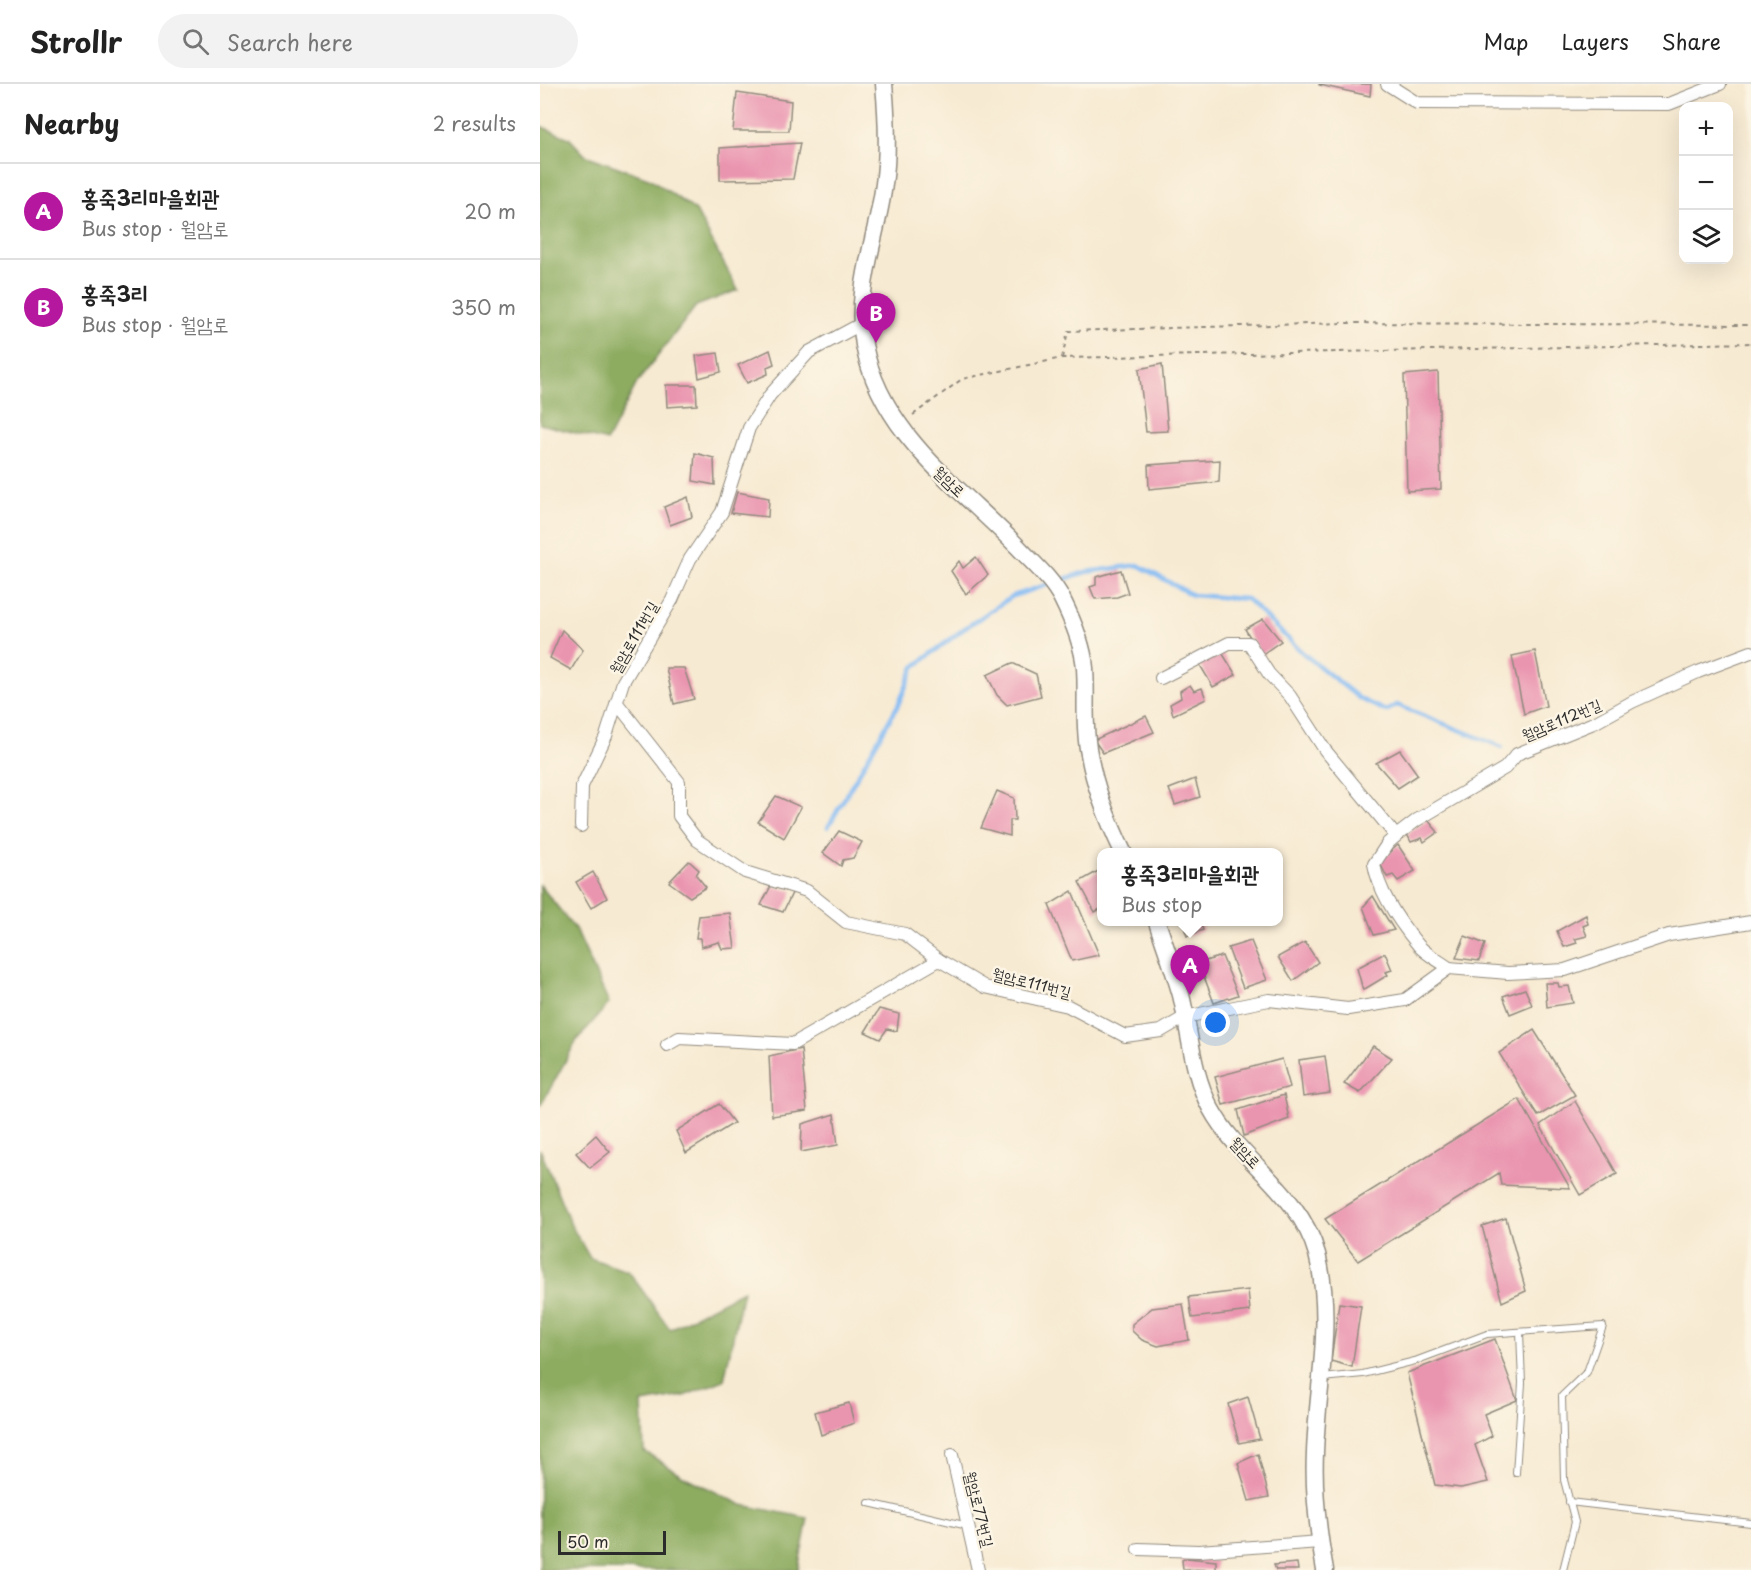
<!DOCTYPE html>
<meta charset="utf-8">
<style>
:root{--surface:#fff;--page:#f2f2f2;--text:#222;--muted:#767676;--line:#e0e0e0;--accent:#b5179e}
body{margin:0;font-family:"Playpen Sans","Poor Story",sans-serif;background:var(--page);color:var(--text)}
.controls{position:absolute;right:18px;top:18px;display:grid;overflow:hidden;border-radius:12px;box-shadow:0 6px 24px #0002}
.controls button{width:54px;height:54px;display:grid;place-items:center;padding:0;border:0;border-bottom:2px solid var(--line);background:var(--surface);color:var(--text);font:30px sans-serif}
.scale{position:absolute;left:18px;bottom:15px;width:108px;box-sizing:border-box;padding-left:6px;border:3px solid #2b2b2b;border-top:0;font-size:16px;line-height:21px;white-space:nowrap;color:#2b2b2b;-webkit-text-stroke:4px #fcf5e5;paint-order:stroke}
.you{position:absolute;left:676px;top:939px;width:21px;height:21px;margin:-15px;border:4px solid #fff;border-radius:50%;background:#1a73e8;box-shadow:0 0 0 9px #1a73e833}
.badge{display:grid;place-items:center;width:39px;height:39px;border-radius:50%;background:var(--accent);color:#fff;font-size:20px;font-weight:700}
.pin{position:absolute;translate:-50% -50px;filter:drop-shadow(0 2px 3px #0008)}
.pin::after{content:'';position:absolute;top:32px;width:21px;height:18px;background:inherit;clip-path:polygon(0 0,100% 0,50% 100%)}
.popup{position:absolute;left:557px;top:764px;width:186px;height:78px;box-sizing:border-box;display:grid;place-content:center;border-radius:12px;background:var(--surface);filter:drop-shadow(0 2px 4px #0005);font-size:20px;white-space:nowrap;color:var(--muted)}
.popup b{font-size:22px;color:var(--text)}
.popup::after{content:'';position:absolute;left:50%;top:100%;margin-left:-12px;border:12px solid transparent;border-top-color:var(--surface)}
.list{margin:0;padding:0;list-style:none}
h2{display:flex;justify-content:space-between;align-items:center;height:78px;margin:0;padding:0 24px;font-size:26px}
h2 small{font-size:20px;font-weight:400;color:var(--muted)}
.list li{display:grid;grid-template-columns:39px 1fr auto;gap:18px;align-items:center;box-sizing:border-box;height:96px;padding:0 24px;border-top:2px solid var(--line)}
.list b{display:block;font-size:22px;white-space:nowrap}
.list p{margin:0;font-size:20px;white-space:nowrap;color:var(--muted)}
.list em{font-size:20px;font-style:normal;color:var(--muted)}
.icon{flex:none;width:33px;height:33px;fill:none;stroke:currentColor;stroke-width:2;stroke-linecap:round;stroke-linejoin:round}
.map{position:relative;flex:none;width:1211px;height:1486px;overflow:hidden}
header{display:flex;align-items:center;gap:36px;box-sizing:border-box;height:84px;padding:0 30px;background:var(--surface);border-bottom:2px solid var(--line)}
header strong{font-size:28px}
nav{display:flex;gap:33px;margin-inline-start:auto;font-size:21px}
.search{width:420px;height:54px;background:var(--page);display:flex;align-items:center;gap:15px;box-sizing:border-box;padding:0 21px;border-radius:33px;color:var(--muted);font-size:22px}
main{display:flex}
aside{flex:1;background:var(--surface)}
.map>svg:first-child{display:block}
.forest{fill:#8dac60;stroke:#5c6c46;stroke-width:1.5}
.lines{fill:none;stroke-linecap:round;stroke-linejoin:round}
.stream{stroke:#84bbf4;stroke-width:4.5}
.building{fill:#ea95b0}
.lane-casing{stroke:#918a7e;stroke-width:8}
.street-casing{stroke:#918a7e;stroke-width:14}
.secondary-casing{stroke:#918a7e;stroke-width:19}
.path{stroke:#918a7e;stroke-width:2;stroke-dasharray:4.5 4.5;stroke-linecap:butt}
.lane{stroke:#fff;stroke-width:6}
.street{stroke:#fff;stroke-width:12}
.secondary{stroke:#fff;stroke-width:16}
.labels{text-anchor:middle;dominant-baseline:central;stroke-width:5;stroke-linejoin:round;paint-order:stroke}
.street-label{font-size:15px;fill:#2b2b2b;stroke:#fcf5e5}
</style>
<header>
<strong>Strollr</strong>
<div class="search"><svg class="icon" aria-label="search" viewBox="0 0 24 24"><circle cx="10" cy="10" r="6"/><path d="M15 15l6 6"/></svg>Search here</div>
<nav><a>Map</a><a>Layers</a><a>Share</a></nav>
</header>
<main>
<aside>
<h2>Nearby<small>2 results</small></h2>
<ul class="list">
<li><span class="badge">A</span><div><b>홍죽3리마을회관</b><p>Bus stop · 월암로</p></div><em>20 m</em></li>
<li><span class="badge">B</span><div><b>홍죽3리</b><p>Bus stop · 월암로</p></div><em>350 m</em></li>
</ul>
</aside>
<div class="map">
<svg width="1211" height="1486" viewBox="0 0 1211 1486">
<rect width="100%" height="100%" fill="#fcf5e5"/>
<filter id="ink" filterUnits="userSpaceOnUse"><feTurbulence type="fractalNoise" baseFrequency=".0167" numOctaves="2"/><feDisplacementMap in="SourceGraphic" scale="12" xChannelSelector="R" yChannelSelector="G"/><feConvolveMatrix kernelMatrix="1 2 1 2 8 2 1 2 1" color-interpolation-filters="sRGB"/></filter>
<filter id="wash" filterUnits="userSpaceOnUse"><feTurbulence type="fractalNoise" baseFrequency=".008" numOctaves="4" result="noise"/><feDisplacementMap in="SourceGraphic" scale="24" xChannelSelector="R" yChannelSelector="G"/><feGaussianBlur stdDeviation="1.35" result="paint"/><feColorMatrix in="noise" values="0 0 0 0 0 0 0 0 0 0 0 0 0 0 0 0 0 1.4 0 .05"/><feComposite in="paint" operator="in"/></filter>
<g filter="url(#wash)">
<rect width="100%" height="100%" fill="#f7ead2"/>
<g class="forest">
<path d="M0,42l29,12 16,17 66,24 45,32 42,79 -42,16 -59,77 -30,58 -67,-17z"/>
<path d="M0,801l36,45 33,73 -32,37 -37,67z"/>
<path d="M0,1065l31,76 19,33 39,14 41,57 73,-38 -19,89 -40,16 -42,7 2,48 39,25 59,29 66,13 -10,52h-258z"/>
</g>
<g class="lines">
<path class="stream" d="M288,743l70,-122 16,-38 51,-39 48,-32 73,-24 52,-7 54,30 55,4 57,55 56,45 26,12 11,-6 105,42"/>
</g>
<g id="blocks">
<g class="building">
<path d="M779,0h52l-1,12 -51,-11z"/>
<path d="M197,9l54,8 -2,30h-56z"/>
<path d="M260,59l-7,36 -73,1v-32z"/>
<path d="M230,266l4,14 -7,3 1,7 -21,9 -9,-18z"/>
<path d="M178,269l3,19 -22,6 -3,-22z"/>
<path d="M622,280l6,67 -22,1 -7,-63z"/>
<path d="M898,288l3,117 -34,2 -3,-116z"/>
<path d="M126,301h30l1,20 -30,2z"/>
<path d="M155,369l19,5 1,27 -22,-4z"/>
<path d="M680,376l-1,22 -70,7 -1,-24z"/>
<path d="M197,408l32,6 -1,19 -37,-4z"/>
<path d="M148,413l4,20 -22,8 -6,-18z"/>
<path d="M436,473l12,18 -22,19 -15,-23 8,-10 4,7z"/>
<path d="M581,486l7,23 -11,4 -22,2 -5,-12 6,-2v-8z"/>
<path d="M723,535l18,22 -20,14 -16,-26z"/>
<path d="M22,546l21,20 -12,20 -21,-12z"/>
<path d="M681,567l15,24 -23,12 -13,-22z"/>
<path d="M995,567l11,55 -22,8 -12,-58z"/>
<path d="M472,579l24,11 5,22 -34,9 -10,-10 -10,-20z"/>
<path d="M126,584h18l10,31 -20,5z"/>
<path d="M650,601l4,6 8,-3 4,11 -33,16 -3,-11 11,-6 -1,-7z"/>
<path d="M606,632l8,16 -51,21 -9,-13z"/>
<path d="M860,666l18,25 -20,13 -22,-25z"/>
<path d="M655,695l5,18 -25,8 -6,-16z"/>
<path d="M457,707l17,7 1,22h-5v16l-29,-8z"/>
<path d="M236,712l25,11 -17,31 -26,-16z"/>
<path d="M888,736l10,12 -14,10 -2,-4 -11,4 -4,-8z"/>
<path d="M299,747l23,11 -9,16 -10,2 -2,6 -18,-13z"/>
<path d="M858,761l17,26 -17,10 -5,-6 -6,2 -8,-16z"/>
<path d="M149,777l10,9 -3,5 10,12 -16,10 -21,-15z"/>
<path d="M560,786l2,38 -7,4 -16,-30z"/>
<path d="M53,788l14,26 -16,10 -15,-26z"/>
<path d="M231,802l22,5 -10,21 -22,-7z"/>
<path d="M532,807l27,64 -27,6 -23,-56z"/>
<path d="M833,812l21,34 -20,5 -11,-28z"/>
<path d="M190,829l5,35 -13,1 -3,-7 -18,5 -1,-9h-4l3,-22z"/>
<path d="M1046,831l2,9 -5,2 4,10 -12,3 2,4 -13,4 -7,-16z"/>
<path d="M642,838h18l3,8 -16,6z"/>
<path d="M925,852l20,8 -6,17 -23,-3z"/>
<path d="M711,857l16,39 -24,8 -15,-40z"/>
<path d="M765,858l13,20 -25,19 -15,-24z"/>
<path d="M845,869l7,17 -6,2 2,3 -25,15 -6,-22z"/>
<path d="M682,872l16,39 -24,8 -15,-40z"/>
<path d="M1005,899h13l1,4 10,-1 4,17 -26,4z"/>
<path d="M985,905l7,16 -22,9 -7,-18z"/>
<path d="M339,925l20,5 -2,17 -10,-2 -7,10 -15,-7z"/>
<path d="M994,946l41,65 -37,21 -39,-63z"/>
<path d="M833,962l19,12 -32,35 -16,-9z"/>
<path d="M261,965l6,62 -35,5 -3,-60z"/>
<path d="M785,972l5,37 -27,4 -4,-37z"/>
<path d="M742,975l8,28 -67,18 -8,-28z"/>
<path d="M744,1011l5,24 -45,17 -6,-26z"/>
<path d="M979,1015l51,89 -69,-3 -2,-12 -141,88 -33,-42z"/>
<path d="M1035,1017l42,73 -37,21 -40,-70z"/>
<path d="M179,1020l15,19 -48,30 -10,-22z"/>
<path d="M294,1030l4,31 -37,7 1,-28z"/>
<path d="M56,1051l14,17 -20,16 -14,-15z"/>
<path d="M966,1134l20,73 -24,11 -20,-76z"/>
<path d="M708,1206l2,21 -58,7 -3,-21z"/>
<path d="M799,1219l22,3 -9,61 -21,-6z"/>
<path d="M643,1220l6,36 -31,6 -16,-6 -10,-9v-7l20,-16z"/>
<path d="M955,1255l22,61 -33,14 8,22 -17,9 13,37 -27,6 -26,-3 -28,-112z"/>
<path d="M708,1313l12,42 -21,4 -11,-39z"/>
<path d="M309,1319l5,20 -33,12 -6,-23z"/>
<path d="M718,1370l11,43 -20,4 -11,-38z"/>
<path d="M647,1474l29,3v9l-33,-1 -1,-9z"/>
<path d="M757,1479l1,7h-22l-2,-5z"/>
</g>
</g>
</g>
<g filter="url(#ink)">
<use href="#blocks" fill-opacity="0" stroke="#918a7e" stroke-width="1.5"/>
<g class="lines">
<g class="lane-casing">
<g id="lane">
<path d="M782,1294l41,-4 52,-13 72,-27 116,-8 -16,46 -25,24 2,84 11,42 -12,48"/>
<path d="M976,1389l6,-90 -2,-51"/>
<path d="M1029,1418l182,21"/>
<path d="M329,1419l99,23"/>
</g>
</g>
<g class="street-casing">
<g id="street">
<path d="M847,0l30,19 252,1 51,-20"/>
<path d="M621,594l68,-35h20l20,31 21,22 35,54 71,86"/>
<path d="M77,619l62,79v34l18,24 48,32 62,19 39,31 59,12 34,26 46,27 83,19 57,30 36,-5 24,-14 84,-17 79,9 57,-9 44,-32 59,5 57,-3 104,-35 82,-13"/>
<path d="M41,742l1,-40 24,-50 17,-54 49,-82 18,-41 32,-47 27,-84 21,-33 39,-43 52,-28"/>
<path d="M909,884c-9,-7 -22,-13 -30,-22 -19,-23 -40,-53 -45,-82l14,-21 8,-7 21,-16 88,-52 12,-14 79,-32 36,-20 66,-30 53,-20"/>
<path d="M127,961l12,-7 114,6 146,-84"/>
<path d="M412,1371l26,115"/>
<path d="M598,1465l61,2 121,-9"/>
</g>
</g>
<g class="secondary-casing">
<g id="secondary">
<path d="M344,0c3,33 5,67 0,100 -7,54 -30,105 -20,161 17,89 95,141 154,202 15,16 34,32 44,52 10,20 21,47 23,69 2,29 -2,58 4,86 6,35 19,67 34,98"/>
<path d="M617,838c8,24 17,48 24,73 9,37 11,79 30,114 29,53 89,83 106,145 17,66 0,132 -2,199 -2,40 3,78 10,117"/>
</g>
</g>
<g class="path">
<path d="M522,274l6,-27 274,-8 409,2"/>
<path d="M373,331l49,-36 100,-21 689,-15"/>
</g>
<use href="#lane" class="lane"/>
<use href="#street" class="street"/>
<use href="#secondary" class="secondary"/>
</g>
</g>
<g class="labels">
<g class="street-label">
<text transform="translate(410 397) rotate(44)">월암로</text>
<text transform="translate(93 553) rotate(-60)">월암로111번길</text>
<text transform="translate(1021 635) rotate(-23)">월암로112번길</text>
<text transform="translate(492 898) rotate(14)">월암로111번길</text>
<text transform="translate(706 1068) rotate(47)">월암로</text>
<text transform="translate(440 1425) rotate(76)">월암로77번길</text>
</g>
</g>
</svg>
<div class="controls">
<button>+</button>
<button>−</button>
<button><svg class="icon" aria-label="layers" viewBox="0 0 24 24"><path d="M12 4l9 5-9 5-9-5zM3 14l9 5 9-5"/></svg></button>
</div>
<div class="scale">50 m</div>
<div class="you"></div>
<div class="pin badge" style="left:650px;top:911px">A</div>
<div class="popup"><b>홍죽3리마을회관</b>Bus stop</div>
<div class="pin badge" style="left:336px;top:259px">B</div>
</div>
</main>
